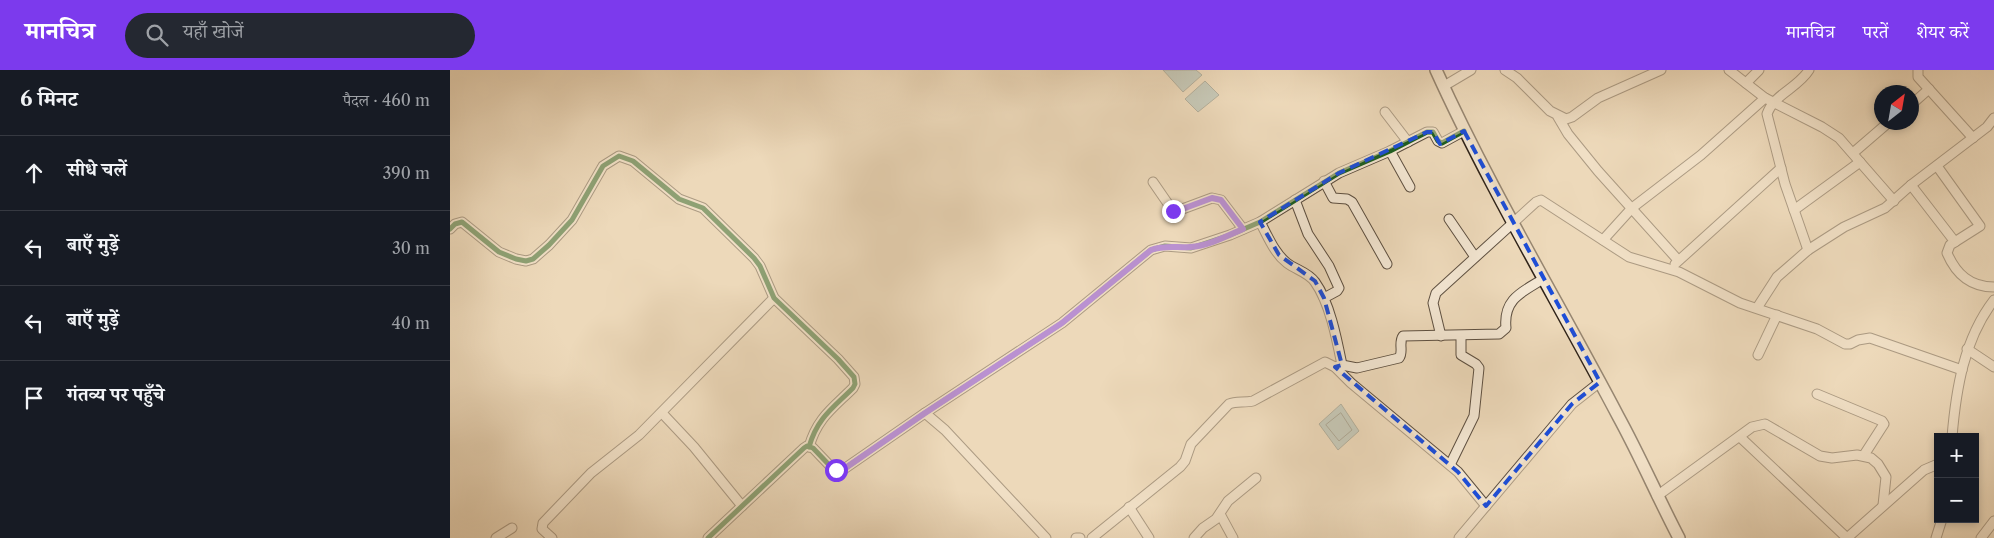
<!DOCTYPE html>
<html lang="hi">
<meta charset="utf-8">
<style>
:root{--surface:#171b24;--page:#242831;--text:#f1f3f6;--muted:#9ea1a6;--line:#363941;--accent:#7c3aed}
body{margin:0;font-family:"Libre Caslon Text","Noto Serif Devanagari",serif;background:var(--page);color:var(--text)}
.controls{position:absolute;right:15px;bottom:15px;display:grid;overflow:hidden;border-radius:0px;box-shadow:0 2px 8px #0003}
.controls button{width:45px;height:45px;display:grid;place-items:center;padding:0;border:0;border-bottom:1px solid var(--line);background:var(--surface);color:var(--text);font:25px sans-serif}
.compass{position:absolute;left:1424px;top:15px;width:45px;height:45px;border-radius:50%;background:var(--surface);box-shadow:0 2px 8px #0003;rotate:31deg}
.stop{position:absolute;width:15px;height:15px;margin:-11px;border:4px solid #7c3aed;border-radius:50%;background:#fff}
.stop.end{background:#7c3aed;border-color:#fff;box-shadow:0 1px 5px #0008}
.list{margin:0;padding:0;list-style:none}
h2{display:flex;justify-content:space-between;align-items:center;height:65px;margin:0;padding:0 20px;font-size:21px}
h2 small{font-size:16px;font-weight:400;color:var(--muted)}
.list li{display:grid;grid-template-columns:32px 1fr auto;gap:15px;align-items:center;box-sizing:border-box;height:75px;padding:0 20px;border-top:1px solid var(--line)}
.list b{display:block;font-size:19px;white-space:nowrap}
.list em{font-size:16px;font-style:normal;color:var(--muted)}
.icon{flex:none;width:28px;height:28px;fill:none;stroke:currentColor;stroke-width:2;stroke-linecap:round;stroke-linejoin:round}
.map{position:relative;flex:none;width:1544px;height:468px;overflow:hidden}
header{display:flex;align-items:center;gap:30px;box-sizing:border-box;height:70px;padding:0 25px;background:var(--accent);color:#fff}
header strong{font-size:24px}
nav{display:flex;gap:28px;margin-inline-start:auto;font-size:18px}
.search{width:350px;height:45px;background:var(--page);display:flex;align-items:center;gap:12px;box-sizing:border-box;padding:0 18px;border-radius:28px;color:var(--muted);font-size:19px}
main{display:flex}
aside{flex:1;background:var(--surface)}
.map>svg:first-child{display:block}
.water{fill:#9bb9b8;stroke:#707d78}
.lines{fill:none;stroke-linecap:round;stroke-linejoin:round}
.shore{stroke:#656e68;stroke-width:1}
.street-casing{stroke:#5e5041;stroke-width:11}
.secondary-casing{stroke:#2f2319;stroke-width:14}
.street{stroke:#f3e6d2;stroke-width:9}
.secondary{stroke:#f3e6d2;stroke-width:11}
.cycleway-casing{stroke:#f3e6d2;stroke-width:8}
.cycleway{stroke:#1b5e20;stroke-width:5}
.route{stroke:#7c3aed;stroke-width:6}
.marked{fill:none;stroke:#1d4ed8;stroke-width:4;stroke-dasharray:10 6;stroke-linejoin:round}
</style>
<header>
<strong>मानचित्र</strong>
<div class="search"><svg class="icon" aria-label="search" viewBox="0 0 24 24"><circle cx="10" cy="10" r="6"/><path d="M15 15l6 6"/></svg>यहाँ खोजें</div>
<nav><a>मानचित्र</a><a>परतें</a><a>शेयर करें</a></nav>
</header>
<main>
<aside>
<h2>6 मिनट<small>पैदल · 460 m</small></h2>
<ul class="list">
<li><svg class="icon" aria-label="ahead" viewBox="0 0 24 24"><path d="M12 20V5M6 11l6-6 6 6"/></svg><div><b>सीधे चलें</b></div><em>390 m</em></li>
<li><svg class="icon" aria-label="left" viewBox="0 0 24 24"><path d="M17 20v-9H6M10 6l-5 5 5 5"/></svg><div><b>बाएँ मुड़ें</b></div><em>30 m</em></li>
<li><svg class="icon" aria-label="left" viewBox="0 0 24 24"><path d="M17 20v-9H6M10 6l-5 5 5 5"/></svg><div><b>बाएँ मुड़ें</b></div><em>40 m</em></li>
<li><svg class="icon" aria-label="arrive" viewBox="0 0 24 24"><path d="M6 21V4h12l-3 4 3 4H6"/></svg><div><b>गंतव्य पर पहुँचे</b></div></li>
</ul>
</aside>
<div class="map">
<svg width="1544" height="468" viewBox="0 0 1544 468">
<rect width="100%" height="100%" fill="#edd9ba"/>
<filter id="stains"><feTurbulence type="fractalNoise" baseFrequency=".004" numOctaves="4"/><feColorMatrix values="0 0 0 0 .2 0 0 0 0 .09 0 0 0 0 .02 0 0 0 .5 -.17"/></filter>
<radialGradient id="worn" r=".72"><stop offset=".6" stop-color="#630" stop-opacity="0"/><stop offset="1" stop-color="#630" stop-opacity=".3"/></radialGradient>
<g class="water">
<path d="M713,0h33l6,5 -19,17z"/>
<path d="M755,11l14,14 -21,17 -13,-13z"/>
<path d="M891,334l18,27 -21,19 -19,-26z"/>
</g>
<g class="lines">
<path class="shore" d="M891,343l11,17 -13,11 -13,-16z"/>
<g class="street-casing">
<g id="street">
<path d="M1055,0l12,8 33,33 16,8 6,-2 26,-19 63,-28"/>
<path d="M1279,0l36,28 57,29 17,11 55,63"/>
<path d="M1468,0v7l55,61"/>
<path d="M1296,13l13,-13"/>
<path d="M994,16l27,-16"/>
<path d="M1462,34l17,-15"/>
<path d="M935,42l23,30"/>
<path d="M1108,47l10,17 30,37 80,89"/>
<path d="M940,81l20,36"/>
<path d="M1403,83l36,-31"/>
<path d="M1487,96l43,60 -30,19 -3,8c9,21 23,34 47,34"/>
<path d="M874,111l9,17 14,1 5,3 35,62"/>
<path d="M703,112l20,29h4l35,-13 9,2 22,29"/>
<path d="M1461,115l44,57"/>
<path d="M845,130l13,34 21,32 10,22 -2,3 -13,7"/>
<path d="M1344,140l66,-48"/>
<path d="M999,149l26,38"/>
<path d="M810,152c8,14 14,31 27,41 9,7 21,9 28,19 15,21 22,58 27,83"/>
<path d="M0,159l5,-5 7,-2 37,30 17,7 10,2 7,-2 16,-14 23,-25 31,-54 16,-10 14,5 46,38 24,9 51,50 6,8 14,32 64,61 16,18 1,7 -2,4c-20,20 -36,30 -44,59"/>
<path d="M1153,170l29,-32 69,-53 64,-57"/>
<path d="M1358,180l-23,-66 -18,-70c7,-20 31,-26 42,-44"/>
<path d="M1225,194l106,-96"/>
<path d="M1307,238l20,-31 31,-27 36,-23 41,-19 26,-23 76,-58 7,-9"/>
<path d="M991,266l-8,-33 3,-10 100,-91 5,-2 88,57 50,15 61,31 77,26 28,15h5l8,-4 12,-2 92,32"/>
<path d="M1517,279l27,18"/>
<path d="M1308,285l19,-40"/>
<path d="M885,297l7,-2 15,3 42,-10c5,-6 -1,-15 4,-22l96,-2 7,-6c-3,-29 16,-36 37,-49"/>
<path d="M1367,324l65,27 2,3 -2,3 -18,28"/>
<path d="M212,343l32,34 48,59"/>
<path d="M475,343l20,17 101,108"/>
<path d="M1290,367l107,101"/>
<path d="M1502,367c4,-48 12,-98 42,-137"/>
<path d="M1000,395l24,-49 5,-48 -3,-4 -15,-9v-19"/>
<path d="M1207,426l95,-69 13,-3 55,32 12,2 25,-3 14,3 7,6 8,13 -3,28"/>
<path d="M679,437l20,31"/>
<path d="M770,444l13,24"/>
<path d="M46,468l16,-10"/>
<path d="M102,468l-10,-9 1,-6 48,-50 48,-38 135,-137"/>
<path d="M258,468l96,-90 3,-2 6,2 20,21h11l81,-56 137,-90 89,-73 14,-4 26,2 39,-13 30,-13 79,-49 51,-22 37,-19h6l5,9 4,2 22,-12"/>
<path d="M626,468h4"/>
<path d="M642,468l88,-71 5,-6 6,-17 38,-40c7,-3 15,-1 24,-3l72,-39 10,5 16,16 107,89 28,34"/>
<path d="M744,468l9,-10 13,-9 12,-18 28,-23"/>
<path d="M1009,468l113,-134 28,-22"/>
<path d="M1397,468l77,-68 14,-6"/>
<path d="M1486,468l6,-19"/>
<path d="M1531,468l13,-17"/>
</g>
</g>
<g class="secondary-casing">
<path id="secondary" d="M986,0c54,119 121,230 182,346 22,40 40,82 61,122"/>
</g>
<use href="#street" class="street"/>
<use href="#secondary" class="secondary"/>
<g class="cycleway-casing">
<g id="cycleway">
<path d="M0,159l5,-5 7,-2 37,30 17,7 10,2 7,-2 16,-14 23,-25 31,-54 16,-10 14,5 46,38 24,9 51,50 6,8 14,32 64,61 16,18 1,7 -2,4c-20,20 -36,30 -44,59"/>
<path d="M258,468l96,-90 3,-2 6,2 20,21h11l81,-56 137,-90 89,-73 14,-4 26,2 39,-13 30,-13 79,-49 51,-22 37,-19h6l5,9 4,2 22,-12"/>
</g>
</g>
<use href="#cycleway" class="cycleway"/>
</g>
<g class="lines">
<path class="route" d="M386,400l8,-1 81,-56 137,-90 89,-73c13,-5 26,-2 39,-3 18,-1 37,-11 53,-18l-22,-29 -9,-2 -35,13h-4"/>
</g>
<path d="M0 0H1544V468H0ZM1014,61l136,251 -28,22 -86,102 -28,-34 -123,-105 7,-2 -18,-67 -9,-17 -36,-26 -19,-33 79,-49 88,-41h6l7,12z" fill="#edd9ba" fill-opacity=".55" fill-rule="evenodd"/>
<path class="marked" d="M1014,61l136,251 -28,22 -86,102 -28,-34 -123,-105 7,-2 -18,-67 -9,-17 -36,-26 -19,-33 79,-49 88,-41h6l7,12z"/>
<rect width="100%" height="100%" filter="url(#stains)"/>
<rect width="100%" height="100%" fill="url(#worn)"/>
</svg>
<div class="controls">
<button>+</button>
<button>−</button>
</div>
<svg class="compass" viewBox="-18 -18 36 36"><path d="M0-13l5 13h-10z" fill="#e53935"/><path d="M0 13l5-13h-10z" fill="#9ea1a6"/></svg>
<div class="stop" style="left:386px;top:400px"></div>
<div class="stop end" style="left:723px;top:141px"></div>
</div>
</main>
